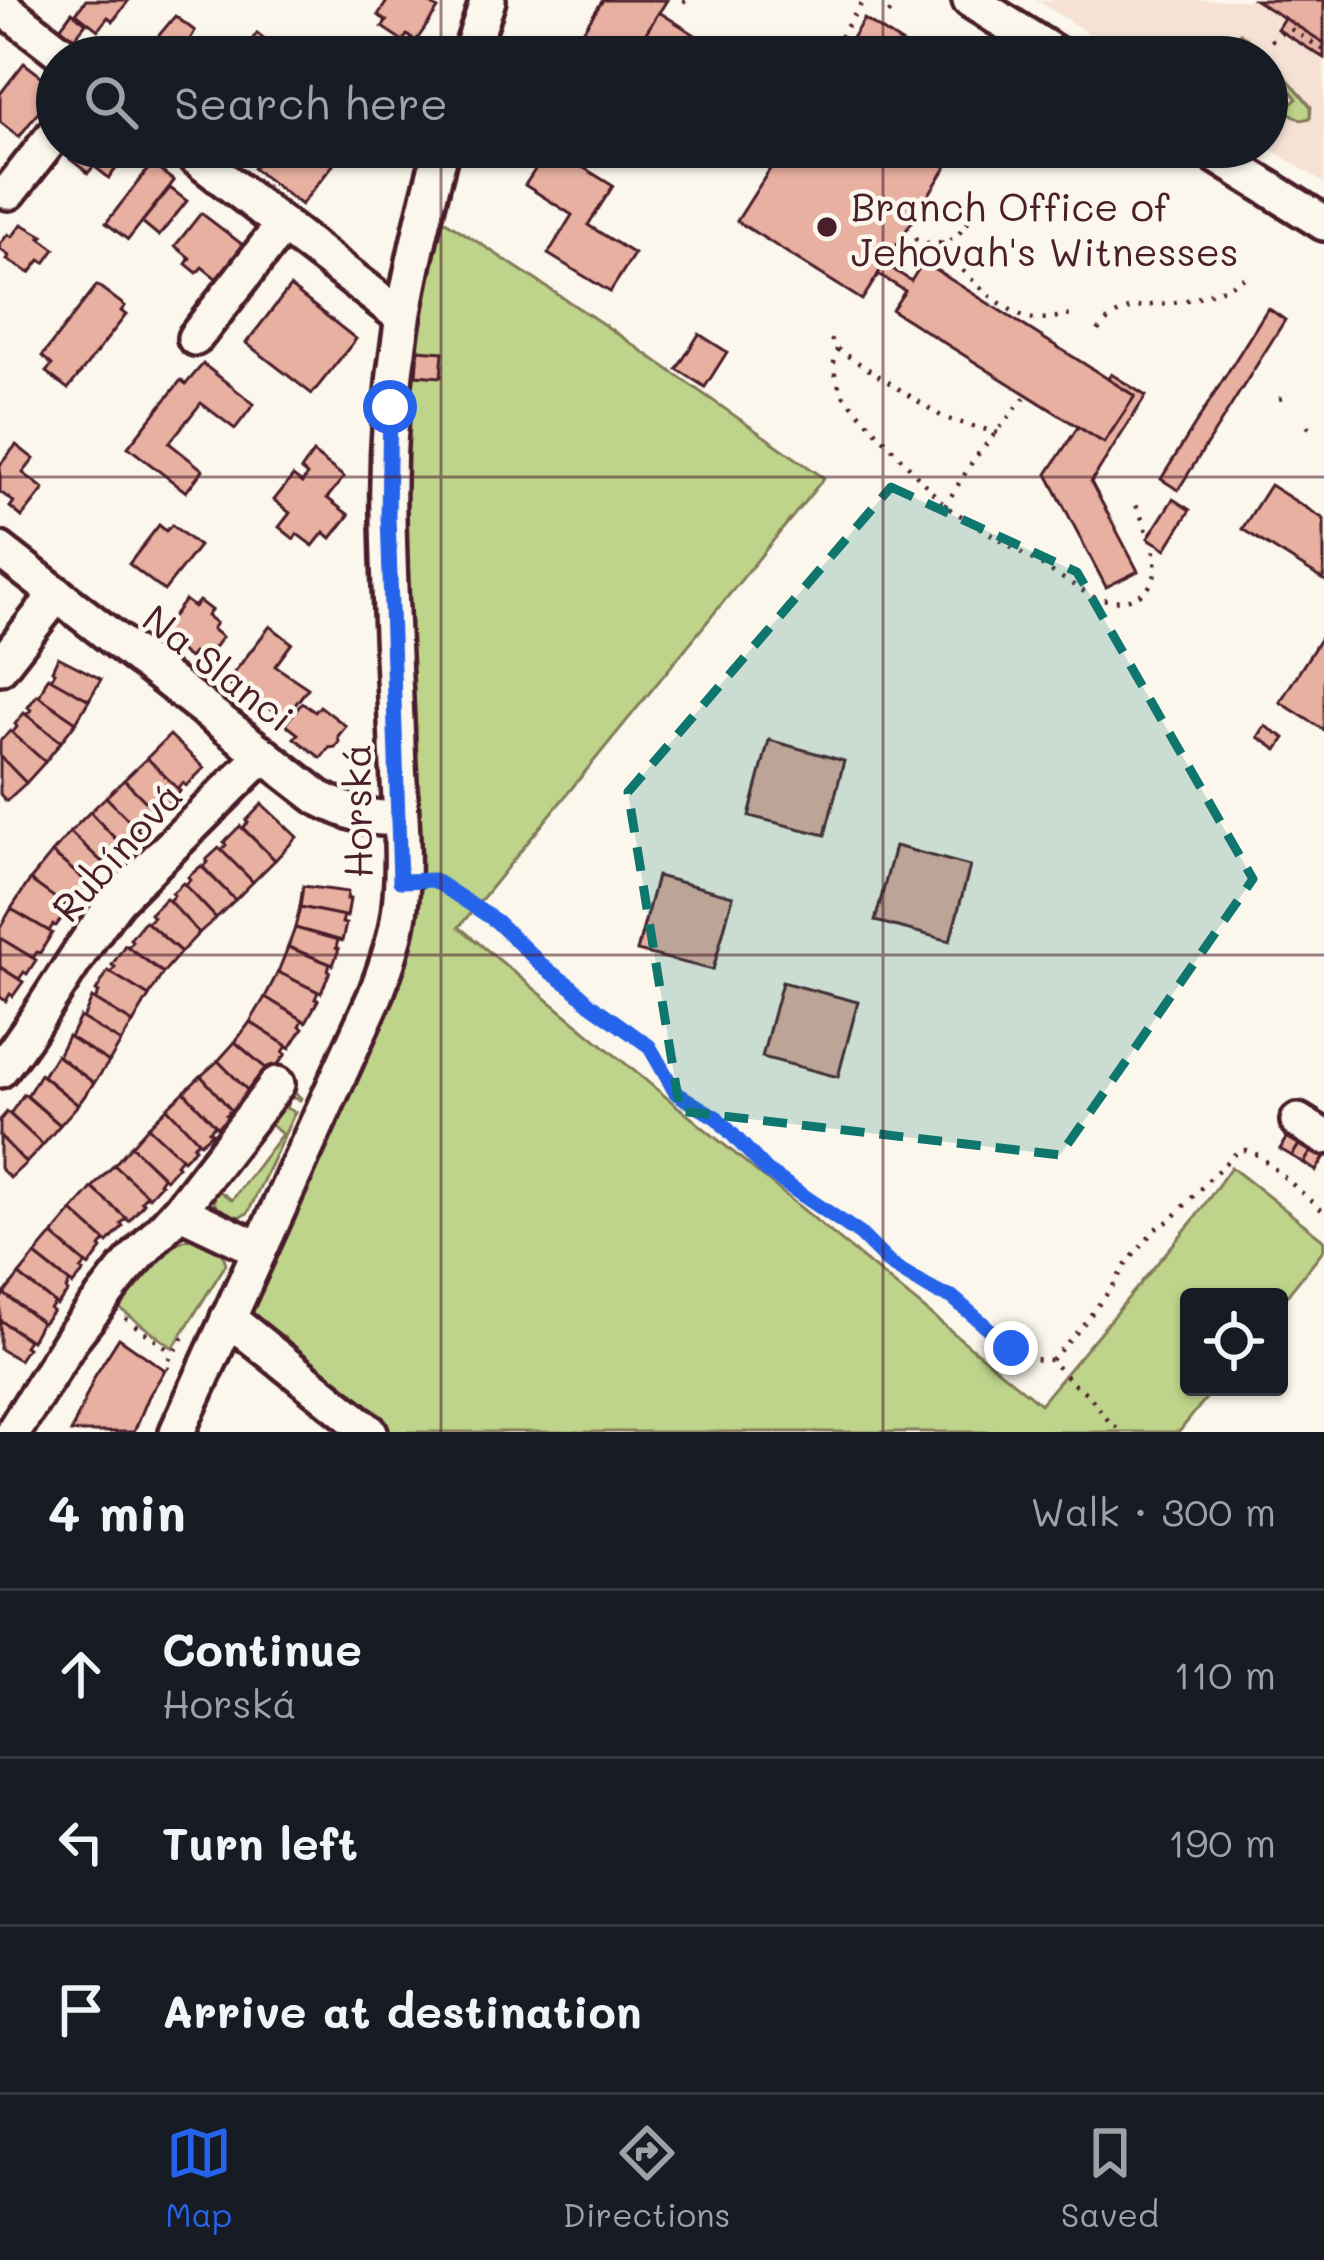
<!DOCTYPE html>
<meta charset="utf-8">
<style>
:root{--surface:#171b24;--page:#20242c;--text:#f1f3f6;--muted:#9ea1a6;--line:#363941;--accent:#2563eb}
body{margin:0;font-family:Mali,sans-serif;background:var(--page);color:var(--text)}
.controls{position:absolute;right:36px;bottom:36px;display:grid;overflow:hidden;border-radius:12px;box-shadow:0 3px 9px #0004}
.controls button{width:108px;height:108px;display:grid;place-items:center;padding:0;border:0;border-bottom:3px solid var(--line);background:var(--surface);color:var(--text);font:60px sans-serif}
.stop{position:absolute;width:36px;height:36px;margin:-27px;border:9px solid #2563eb;border-radius:50%;background:#fff}
.stop.end{background:#2563eb;border-color:#fff;box-shadow:0 3px 12px #0008}
.list{margin:0;padding:0;list-style:none}
h2{display:flex;justify-content:space-between;align-items:center;height:156px;margin:0;padding:0 48px;font-size:51px}
h2 small{font-size:39px;font-weight:400;color:var(--muted)}
.list li{display:grid;grid-template-columns:78px 1fr auto;gap:36px;align-items:center;box-sizing:border-box;height:168px;padding:0 48px;border-top:3px solid var(--line)}
.list b{display:block;font-size:45px;white-space:nowrap}
.list p{margin:0;font-size:39px;white-space:nowrap;color:var(--muted)}
.list em{font-size:39px;font-style:normal;color:var(--muted)}
.icon{flex:none;width:66px;height:66px;fill:none;stroke:currentColor;stroke-width:2;stroke-linecap:round;stroke-linejoin:round}
.map{position:relative;flex:none;width:1324px;height:1432px;overflow:hidden}
.search{position:absolute;background:var(--surface);box-shadow:0 3px 9px #0004;left:36px;right:36px;top:36px;height:132px;display:flex;align-items:center;gap:30px;box-sizing:border-box;padding:0 42px;border-radius:66px;color:var(--muted);font-size:45px}
.sheet{height:660px;background:var(--surface)}
nav{display:flex;justify-content:space-around;align-items:center;box-sizing:border-box;height:168px;border-top:3px solid var(--line);background:var(--surface);font-size:33px;color:var(--muted)}
nav a{display:grid;justify-items:center;gap:6px}
nav .on{color:var(--accent)}
.map>svg:first-child{display:block}
.built{fill:#f5e2d5}
.green{fill:#bdd48a;stroke:#847a5a;stroke-width:3}
.building{fill:#e8b0a0;stroke:#4a1f2b;stroke-width:3}
.lines{fill:none;stroke-linecap:round;stroke-linejoin:round}
.minor-casing{stroke:#4a1f2b;stroke-width:42}
.path{stroke:#4a1f2b;stroke-width:4.5;stroke-dasharray:3 9;stroke-linecap:butt}
.minor{stroke:#fbf7ec;stroke-width:33}
.route{stroke:#2563eb;stroke-width:15}
.marked{fill:#0f766e;fill-opacity:0.2;stroke:#0f766e;stroke-width:9;stroke-dasharray:24 15;stroke-linejoin:round}
.grid{fill:none;stroke:#4a1f2b;stroke-width:3;stroke-opacity:0.55}
.poi-dot{fill:#4a1f2b;stroke:#fbf7ec;stroke-width:4.5}
.labels{text-anchor:middle;dominant-baseline:central;stroke-width:9;stroke-linejoin:round;paint-order:stroke}
.poi-label{font-size:39px;fill:#4a1f2b;stroke:#fbf7ec;text-anchor:start}
.street-label{font-size:39px;fill:#4a1f2b;stroke:#fbf7ec}
</style>
<div class="map">
<svg width="1324" height="1432" viewBox="0 0 1324 1432">
<rect width="100%" height="100%" fill="#fbf7ec"/>
<filter id="ink" filterUnits="userSpaceOnUse"><feTurbulence type="fractalNoise" baseFrequency=".00833" numOctaves="2"/><feDisplacementMap in="SourceGraphic" scale="24" xChannelSelector="R" yChannelSelector="G"/><feConvolveMatrix kernelMatrix="1 2 1 2 8 2 1 2 1" color-interpolation-filters="sRGB"/></filter>
<g filter="url(#ink)">
<path class="built" d="M1036,0h288v183l-57,-36v-90h-141z"/>
<g class="green">
<path d="M1240,33c27,21 49,47 71,74l-1,11 -9,2 -13,-8 -2,-5 11,-8 -6,-8 -24,-16v-18h-29l-16,-10z"/>
<path d="M441,218l168,110 215,150 -365,449 581,477 155,-186 36,-51 93,73v9l-45,57v-9h-90v90h26l-36,45h-793l-146,-117 144,-316 18,-589 22,-131z"/>
<path d="M290,1089l11,9 -1,2 -10,-3 -4,11 9,4 -47,101c-14,7 -28,4 -34,-11l1,-14 17,12 50,-66 -16,-13z"/>
<path d="M192,1237c18,3 30,8 34,27l-53,84 -54,-40 55,-64z"/>
</g>
<g class="building">
<path d="M86,0h43l-16,21 -5,-4 -10,13 -22,-17z"/>
<path d="M388,0h36l14,9 -22,32 -9,-6 -4,6 -21,-14 5,-6 -9,-6z"/>
<path d="M603,0h64l-36,57h-65z"/>
<path d="M1255,0h69v43l-27,-17z"/>
<path d="M72,12l14,11 -12,16 -14,-11z"/>
<path d="M659,12l60,38 -4,7h-73l-8,-5z"/>
<path d="M175,16l20,15 -7,12 4,5 -5,9h-46z"/>
<path d="M1284,18l40,25v15l-47,-29z"/>
<path d="M864,19l47,30 14,8h-85z"/>
<path d="M257,33l30,24h-47z"/>
<path d="M110,42l19,15h-31z"/>
<path d="M24,63l33,25 -38,49 -19,-15v-28z"/>
<path d="M80,147h46l4,3 -21,28 -15,-12 -6,7 -18,-14z"/>
<path d="M270,147h40l23,18 -32,40 -48,-37z"/>
<path d="M550,147l63,39 -25,39 46,29 -24,38 -62,-38 24,-39 -47,-30z"/>
<path d="M784,147h175l-97,153 -125,-79z"/>
<path d="M152,164l22,17 -46,59 -22,-17z"/>
<path d="M170,188l17,13 -28,35 -17,-14z"/>
<path d="M201,213l42,32 -26,34 -15,-12 -5,6 -11,-9 4,-6 -15,-12z"/>
<path d="M22,224l21,12 -3,2 15,11 -10,14 -5,-3 -10,13 -23,-13 2,-4 -9,-7v-5l8,-10 4,3z"/>
<path d="M923,262l212,134 -31,47 -212,-133 13,-19 -27,-17 7,-10 26,17z"/>
<path d="M97,285l28,21 -4,5 5,4 -58,74 -22,-17 6,-7 -10,-9z"/>
<path d="M290,287l66,52 -44,55 -66,-51z"/>
<path d="M1268,308l17,12 -107,170 -17,-11z"/>
<path d="M699,334l28,18 -22,35 -28,-18z"/>
<path d="M418,350l25,2 -2,25 -25,-2z"/>
<path d="M203,364l51,40 -19,25 -34,-26 -32,40 34,27 -17,22 -58,-45 53,-67 5,4z"/>
<path d="M1111,374l35,22 -55,86 47,89 -32,16 -59,-113 31,-47 26,16 31,-47 -27,-17z"/>
<path d="M16,445l18,14 -11,14 21,16 -22,28 -12,-10 4,-5 -14,-10v-27z"/>
<path d="M313,453l31,24 -17,21 22,17 -18,23 -7,-6 -11,14 -16,-12 -3,5 -15,-12 11,-14 -16,-13 19,-24 9,7 5,-8 -6,-5z"/>
<path d="M1270,485l54,34v61l-82,-51z"/>
<path d="M1173,499l17,11 -24,39 -18,-11z"/>
<path d="M159,525l7,6 6,-6 27,21 -35,45 -35,-27z"/>
<path d="M185,600l9,7 5,-6 12,9 -4,6 9,7 -4,6 10,8 -18,24 -11,-8 -4,5 -30,-24z"/>
<path d="M270,626l22,17 -17,23 33,22 -24,31 -31,-25 -5,6 -22,-17z"/>
<path d="M1324,633v97l-44,-28z"/>
<path d="M58,657l43,22 -12,21 -38,-21 4,-7 -3,-2z"/>
<path d="M48,677l41,23 -13,22 -37,-25z"/>
<path d="M37,695l39,27 -15,20 -35,-27 5,-5 -3,-3z"/>
<path d="M302,703l13,9 5,-6 26,20 -8,10 1,6 -4,5 -6,1 -8,10 -27,-20 4,-4 -13,-10z"/>
<path d="M24,713l37,29 -16,20 -33,-29 5,-6 -2,-3z"/>
<path d="M1265,726l20,12 -8,12 -19,-13z"/>
<path d="M10,731l35,31 -19,21 -26,-27v-15z"/>
<path d="M170,735l34,33 -18,18 -3,-3 -6,6 -30,-31z"/>
<path d="M769,740l75,21 -19,74 -76,-19z"/>
<path d="M0,756l26,27 -20,18 -6,-7z"/>
<path d="M147,758l33,33 -17,17 -3,-2 -5,5 -31,-31z"/>
<path d="M124,780l33,33 -12,13 -3,-3 -6,6 -30,-32z"/>
<path d="M106,797l33,34 -11,11 -3,-3 -5,5 -30,-32z"/>
<path d="M262,804l35,33 -22,23 -32,-32 5,-5 -2,-2z"/>
<path d="M90,812l33,35 -13,12 -3,-3 -5,6 -32,-30z"/>
<path d="M240,826l35,34 -22,22 -32,-32 5,-5 -2,-3z"/>
<path d="M70,832l34,32 -11,13 -3,-2 -5,6 -33,-28z"/>
<path d="M895,846l75,20 -20,75 -75,-20z"/>
<path d="M219,848l34,34 -18,18 -32,-33 5,-5 -2,-2z"/>
<path d="M52,853l36,30 -15,19 -3,-3 -5,7 -35,-26z"/>
<path d="M201,866l34,34 -19,18 -31,-33 5,-5 -2,-3z"/>
<path d="M657,876l76,20 -20,74 -76,-19z"/>
<path d="M30,880l39,28 -13,18 -3,-1 -4,6 -38,-22z"/>
<path d="M183,883l33,35 -17,15 -30,-32 5,-6 -2,-2z"/>
<path d="M303,886l45,6 -1,7h3l-3,18 -47,-10z"/>
<path d="M166,898l33,35 -18,19 -34,-29 6,-6 -3,-3z"/>
<path d="M300,907l44,9 -2,7 4,1 -4,17 -47,-13z"/>
<path d="M11,909l41,24 -12,20 -3,-1 -4,6 -33,-20v-10z"/>
<path d="M145,921l36,31 -18,21 -35,-26 4,-6 -2,-2z"/>
<path d="M295,928l43,12 -2,8 3,1 -6,16 -45,-18z"/>
<path d="M0,938l36,22 -9,14 -3,-2 -5,7 -19,-12z"/>
<path d="M125,945l38,28 -14,23 -38,-23 4,-6 -3,-2z"/>
<path d="M288,947l42,17 -2,6 2,1 -9,22 -43,-21z"/>
<path d="M0,967l23,15 -10,14 -3,-2 -4,7 -6,-4z"/>
<path d="M108,971l41,25 -16,27 -38,-23 4,-7 -3,-2z"/>
<path d="M278,972l40,20 -3,7 3,1 -12,22 -41,-25z"/>
<path d="M782,982l76,20 -20,75 -76,-20z"/>
<path d="M265,997l38,23 -3,6 3,2 -13,20 -40,-26z"/>
<path d="M92,998l41,25 -12,19 -38,-23z"/>
<path d="M80,1017l41,25 -12,20 -39,-25z"/>
<path d="M250,1022l37,24 -4,6 3,2 -15,19 -36,-31z"/>
<path d="M68,1036l41,26 -15,21 -36,-27z"/>
<path d="M235,1042l34,29 -18,23 -33,-33z"/>
<path d="M56,1055l38,28 -16,22 -35,-29z"/>
<path d="M218,1061l31,31 -5,6 2,2 -13,13 -32,-37z"/>
<path d="M40,1074l38,31 -18,20 -33,-29z"/>
<path d="M201,1076l30,34 -5,5 2,3 -11,9 -33,-35z"/>
<path d="M184,1092l31,33 -6,6 3,2 -12,10 -33,-35z"/>
<path d="M24,1094l36,31 -17,20 -33,-31z"/>
<path d="M167,1108l31,33 -5,5 2,2 -12,12 -35,-33z"/>
<path d="M7,1112l36,33 -17,18 -26,-27v-16z"/>
<path d="M148,1127l33,31 -5,6 2,2 -12,13 -35,-33z"/>
<path d="M1292,1130l12,7 -12,19 -12,-7z"/>
<path d="M0,1136l26,27 -16,15 -10,-10z"/>
<path d="M1304,1137l12,7 -12,19 -12,-7z"/>
<path d="M1316,1144l8,6v8l-8,13 -12,-8z"/>
<path d="M131,1146l32,31 -4,6 2,1 -12,13 -35,-32z"/>
<path d="M114,1165l33,30 -6,6 3,2 -15,18 -37,-33z"/>
<path d="M92,1188l34,30 -5,6 2,2 -15,17 -36,-32z"/>
<path d="M72,1211l33,30 -5,6 2,2 -13,17 -37,-31z"/>
<path d="M52,1235l34,29 -5,6 3,2 -11,13 -38,-30z"/>
<path d="M35,1255l35,28 -4,6 2,3 -11,13 -38,-30z"/>
<path d="M19,1275l36,28 -5,6 3,2 -10,12 -39,-29z"/>
<path d="M4,1294l37,28 -10,19 -31,-21v-20z"/>
<path d="M0,1320l28,20 -4,6 3,2 -8,12 -19,-11z"/>
<path d="M119,1338l46,32 -16,26 -15,36h-63l24,-56z"/>
</g>
<g class="lines">
<g class="minor-casing">
<g id="minor">
<path d="M970,0l90,57"/>
<path d="M0,5l67,52"/>
<path d="M469,57l19,-57"/>
<path d="M182,147l220,170"/>
<path d="M1203,147l121,76"/>
<path d="M9,192l48,-61"/>
<path d="M195,338l88,-113"/>
<path d="M0,550l319,248c28,14 49,22 81,20"/>
<path d="M0,667l57,-73"/>
<path d="M0,1070c43,-54 75,-117 118,-171l145,-144"/>
<path d="M1298,1121l26,16"/>
<path d="M179,1211l80,38"/>
<path d="M228,1318l142,114"/>
<path d="M13,1432l61,-97 49,-63 56,-61 98,-127"/>
<path d="M177,1432l198,-436c9,-23 17,-46 22,-70 11,-55 2,-126 0,-182 -3,-76 -8,-152 -9,-228 -3,-132 20,-243 54,-369"/>
</g>
</g>
<g class="path">
<path d="M683,2l3,-2"/>
<path d="M889,14l9,-14"/>
<path d="M1271,41l18,-13 35,22"/>
<path d="M918,49l13,8"/>
<path d="M827,57l37,-57"/>
<path d="M904,233c27,16 47,15 65,-12"/>
<path d="M941,242c13,25 58,66 85,75 12,5 33,-1 47,-2"/>
<path d="M939,273l10,-15"/>
<path d="M1098,331c23,-31 55,-23 89,-31 23,-5 43,-14 63,-25"/>
<path d="M831,339l6,10 107,69 54,15"/>
<path d="M837,349l-4,18 8,26 104,113 148,91c16,4 31,6 46,-2 35,-19 5,-68 -5,-95"/>
<path d="M1279,399l10,-3"/>
<path d="M1307,426l8,5"/>
<path d="M945,506l29,-47 53,-64"/>
<path d="M432,880l64,41 50,48 26,18 18,17 59,42 27,46 41,26 50,53 93,63 29,30 47,28 16,5 59,52 20,10 20,1 21,23 16,11 23,30 14,8"/>
<path d="M125,1318l48,35"/>
<path d="M1051,1360l27,-29 35,-45 11,-19 31,-38 17,-10 42,-45 24,-23 8,-1 14,6 64,56"/>
<path d="M169,1369l-4,-3 20,-31"/>
</g>
<use href="#minor" class="minor"/>
</g>
</g>
<g class="lines" filter="url(#ink)">
<path class="route" d="M390,407l-2,109 12,365 34,-1 62,41 50,48 26,18 18,17 59,42 27,47 41,25 50,53 93,63 30,30 46,28 16,5 59,51"/>
</g>
<path class="marked" d="M891,487l186,85 176,307 -193,276 -380,-44 -52,-319z"/>
<path class="grid" d="M441,0v57M883,0v57M441,147v1285M883,147v1285M0,477h1324M0,955h1324"/>
<circle class="poi-dot" cx="827" cy="227" r="12"/>
<g class="labels">
<g class="poi-label">
<text x="851" y="205">Branch Office of<tspan x="851" dy="45">Jehovah's Witnesses</tspan></text>
</g>
<g class="street-label">
<text transform="translate(219 667) rotate(38)">Na Slanci</text>
<text transform="translate(356 811) rotate(-91)">Horská</text>
<text transform="translate(116 851) rotate(-48)">Rubínová</text>
</g>
</g>
</svg>
<div class="controls">
<button><svg class="icon" aria-label="locate" viewBox="0 0 24 24"><circle cx="12" cy="12" r="6"/><path d="M12 2v4M12 18v4M2 12h4M18 12h4"/></svg></button>
</div>
<div class="stop" style="left:390px;top:407px"></div>
<div class="stop end" style="left:1011px;top:1348px"></div>
<div class="search"><svg class="icon" aria-label="search" viewBox="0 0 24 24"><circle cx="10" cy="10" r="6"/><path d="M15 15l6 6"/></svg>Search here</div>
</div>
<section class="sheet">
<h2>4 min<small>Walk · 300 m</small></h2>
<ul class="list">
<li><svg class="icon" aria-label="ahead" viewBox="0 0 24 24"><path d="M12 20V5M6 11l6-6 6 6"/></svg><div><b>Continue</b><p>Horská</p></div><em>110 m</em></li>
<li><svg class="icon" aria-label="left" viewBox="0 0 24 24"><path d="M17 20v-9H6M10 6l-5 5 5 5"/></svg><div><b>Turn left</b></div><em>190 m</em></li>
<li><svg class="icon" aria-label="arrive" viewBox="0 0 24 24"><path d="M6 21V4h12l-3 4 3 4H6"/></svg><div><b>Arrive at destination</b></div></li>
</ul>
</section>
<nav>
<a class="on"><svg class="icon" aria-label="map" viewBox="0 0 24 24"><path d="M3 6l6-2 6 2 6-2v14l-6 2-6-2-6 2zM9 4v14M15 6v14"/></svg>Map</a>
<a><svg class="icon" aria-label="directions" viewBox="0 0 24 24"><path d="M12 3l9 9-9 9-9-9zM9 14v-3h6M13 9l2 2-2 2"/></svg>Directions</a>
<a><svg class="icon" aria-label="saved" viewBox="0 0 24 24"><path d="M7 4h10v16l-5-4-5 4z"/></svg>Saved</a>
</nav>
